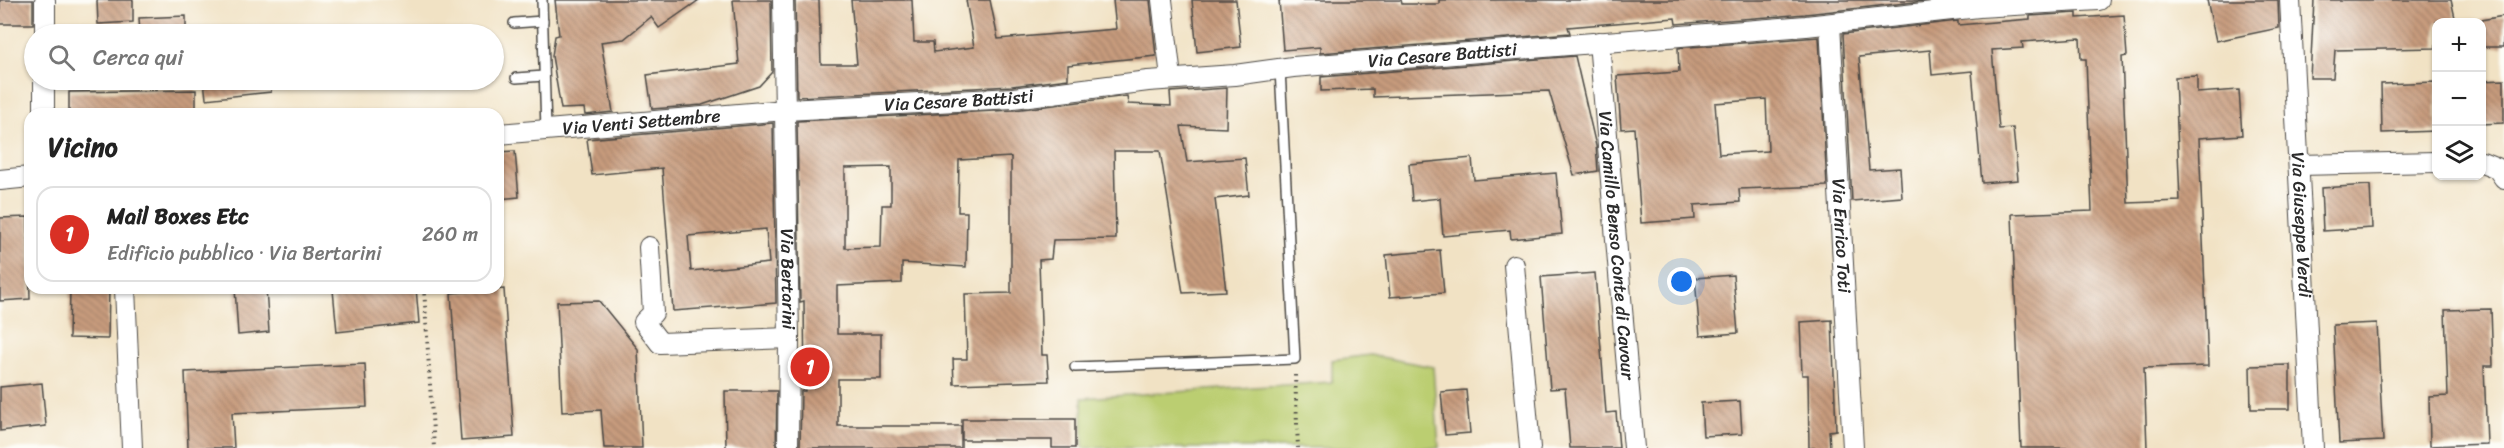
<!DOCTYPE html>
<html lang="it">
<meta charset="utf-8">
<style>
:root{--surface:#fff;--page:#f2f2f2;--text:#222;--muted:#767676;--line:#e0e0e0;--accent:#d93025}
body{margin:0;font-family:Sriracha,sans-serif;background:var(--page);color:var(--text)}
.controls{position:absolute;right:18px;top:18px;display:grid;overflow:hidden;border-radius:12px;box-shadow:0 2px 4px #0004}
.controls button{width:54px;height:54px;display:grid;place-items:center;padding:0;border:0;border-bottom:2px solid var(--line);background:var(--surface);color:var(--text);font:30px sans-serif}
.you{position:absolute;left:1682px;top:282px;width:21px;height:21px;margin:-15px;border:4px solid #fff;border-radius:50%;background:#1a73e8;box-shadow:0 0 0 9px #1a73e833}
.badge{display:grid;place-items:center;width:39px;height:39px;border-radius:50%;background:var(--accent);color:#fff;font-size:20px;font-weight:700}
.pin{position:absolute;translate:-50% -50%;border:3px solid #fff;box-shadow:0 2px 6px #0006}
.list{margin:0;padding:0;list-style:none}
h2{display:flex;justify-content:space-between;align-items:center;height:78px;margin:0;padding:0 24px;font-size:26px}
h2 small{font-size:20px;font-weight:400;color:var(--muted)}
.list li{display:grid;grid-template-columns:39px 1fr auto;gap:18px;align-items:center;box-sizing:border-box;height:96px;margin:0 12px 12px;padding:0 12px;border:2px solid var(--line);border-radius:18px}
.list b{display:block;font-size:22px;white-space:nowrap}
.list p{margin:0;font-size:20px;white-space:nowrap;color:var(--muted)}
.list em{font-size:20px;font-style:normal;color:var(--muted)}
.icon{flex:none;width:33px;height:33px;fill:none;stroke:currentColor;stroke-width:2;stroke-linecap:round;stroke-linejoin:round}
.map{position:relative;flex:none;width:2504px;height:448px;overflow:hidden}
.search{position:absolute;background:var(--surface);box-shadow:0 2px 4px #0004;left:24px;top:24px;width:480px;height:66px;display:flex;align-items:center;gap:15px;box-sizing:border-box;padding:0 21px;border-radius:33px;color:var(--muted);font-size:22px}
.panel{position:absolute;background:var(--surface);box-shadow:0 2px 4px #0004;left:24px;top:108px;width:480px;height:186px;border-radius:18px}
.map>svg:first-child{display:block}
.park{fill:#bbce71;stroke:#737c4e;stroke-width:1.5}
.building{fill:url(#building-back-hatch);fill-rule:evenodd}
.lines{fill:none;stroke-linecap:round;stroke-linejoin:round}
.lane-casing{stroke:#494642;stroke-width:12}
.street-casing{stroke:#494642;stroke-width:22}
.path{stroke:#494642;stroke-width:4;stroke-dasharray:1.5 4.5;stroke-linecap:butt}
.lane{stroke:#fff;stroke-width:9}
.street{stroke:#fff;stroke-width:20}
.labels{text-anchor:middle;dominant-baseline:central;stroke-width:4.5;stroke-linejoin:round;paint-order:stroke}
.street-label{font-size:18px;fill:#2b2b2b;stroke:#fdfcf7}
</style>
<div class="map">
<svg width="2504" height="448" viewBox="0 0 2504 448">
<defs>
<pattern id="building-back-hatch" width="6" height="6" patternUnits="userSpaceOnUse" patternTransform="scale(1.5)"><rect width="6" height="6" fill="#c79b7d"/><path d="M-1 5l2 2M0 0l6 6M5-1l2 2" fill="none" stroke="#a27f67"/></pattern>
</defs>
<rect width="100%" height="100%" fill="#fdfcf7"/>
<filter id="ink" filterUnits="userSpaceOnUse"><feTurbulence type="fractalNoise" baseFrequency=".0167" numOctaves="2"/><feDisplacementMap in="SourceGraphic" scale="12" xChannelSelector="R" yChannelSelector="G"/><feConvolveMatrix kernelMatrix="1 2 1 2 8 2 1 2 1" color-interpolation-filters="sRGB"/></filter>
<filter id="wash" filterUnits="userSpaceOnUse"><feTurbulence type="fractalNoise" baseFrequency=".008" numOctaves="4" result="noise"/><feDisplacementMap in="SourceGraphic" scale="24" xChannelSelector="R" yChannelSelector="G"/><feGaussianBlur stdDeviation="1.35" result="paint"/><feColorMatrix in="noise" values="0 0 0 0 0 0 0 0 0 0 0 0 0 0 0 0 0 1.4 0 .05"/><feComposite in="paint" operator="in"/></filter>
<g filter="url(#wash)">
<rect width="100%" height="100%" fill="#f1e2c4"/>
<path class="park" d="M1370,355l63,12 6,81h-356l-1,-50 250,-16v-22z"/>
<g id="blocks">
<g class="building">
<rect x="0" y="0" width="33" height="24"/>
<path d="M97,0h36v22l-35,2z"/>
<path d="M555,0h144l-40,28 -8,-11 -27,22 -23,3 12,70 -28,3 -1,-7 -23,1 -9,-53 3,-20 4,-1z"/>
<path d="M733,0h38l1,72 -13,14 -57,19 -50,4 -5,-34 92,-11z"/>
<path d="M795,0h24l2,64h36l-6,-64h61l2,42h19l1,10 40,-5 -8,-47h24l8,39 118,-10 -3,-29h37l6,56 -88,9v14l-56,7 -215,11z"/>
<path d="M1192,0h44l5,47 -44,5z"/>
<path d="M1279,0h122l1,4h37v-4h494l-128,14 -129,10 -1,-6 -107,9 2,6 -250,20v-6l-37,3z"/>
<path d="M2207,0h71l1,28 -63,13z"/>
<path d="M2314,0h137l5,22h-20v26l-101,2 -2,28h-23z"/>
<path d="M2077,13v5l47,-3 3,41 -5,1 6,146 52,-2 -5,-124 22,-1v17l42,-3 3,45 -43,3 9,228 -64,2 3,80h-126l-9,-234 80,-3 -6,-152h-5l-1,-21 -58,4 1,6 -31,2 7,79 14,-1 5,52 -36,3 -10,-112 -40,4 -2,-25 -71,7 10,113 31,-2 2,29 -50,4 -9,-167 115,-13v4l72,-6v-3z"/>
<path d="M186,16v18h-46l-1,-16z"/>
<path d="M2504,16l-1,31h-22v-27z"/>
<path d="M1819,37l8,149 -88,3 1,13 -46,3 1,14 -54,4 -7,-95 -13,1 -4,-53 62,-4 -1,-24zM1766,99l2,52 -49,3 -4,-51z"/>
<path d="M1575,56l21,90 2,25 -24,4 -25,-84 -176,6v-8l-52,2v-14z"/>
<path d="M204,80h67v12l-65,7z"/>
<path d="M2504,80v43l-23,1v-43z"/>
<path d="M2436,82v49l-54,2 -1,-49z"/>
<path d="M1227,88l-1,40 -45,-2 6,36 58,-4 4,37 -34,4 11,92 -43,2 -23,-142h-46l2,88 -63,1 -2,19 -12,1 3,95h5l2,26 -95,3 -1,-25h14l-2,-65 46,-1v-136l-52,3 -1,52h9l-1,55 -64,-4v20l-65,3v48h44v45h-43v47h123v22h-161l1,-57h4l-1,-90 -4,1 -3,-181 217,-11 113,-14 1,8 43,2 -1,-14zM891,167v38h-9l-1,42 -36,1v-80z"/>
<path d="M196,90v24h-127v-22z"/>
<path d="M773,123l3,180 -103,8 -11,-143 -70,7 -5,-36zM766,229l3,34 -78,8 -3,-35z"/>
<path d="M515,151l4,46 -21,2v-47z"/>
<path d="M1472,158l2,22 82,-7 6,61 -51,5 -1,-9 -67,6 -3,-38 -28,3 -3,-37z"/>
<path d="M2370,185l2,43 -49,3 -2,-43z"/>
<path d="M28,217l2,82 -30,2v-83z"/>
<path d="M1440,250l4,43 -54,4 -4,-42z"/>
<path d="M1595,273l11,140 10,-1 3,36h-49l-5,-60 -15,1 -9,-112z"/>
<path d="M1733,275l5,58 -38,3 -5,-58z"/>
<path d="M70,288h39l-1,51 -39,-1z"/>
<path d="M235,288h31l3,44 -31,3z"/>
<path d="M348,288h68l3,35 -82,9 -4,-42z"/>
<path d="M504,289l10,148 -53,4 -10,-148z"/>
<path d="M599,301l39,48 4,99h-38l-3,-38 -39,2 -5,-110z"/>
<path d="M2491,309l2,57h-9l3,78 -57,2 -1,-49 19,-1 -3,-86z"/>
<path d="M1832,320l4,110 -7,1 1,17h-21l-1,-73h-6l-2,-53z"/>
<path d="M2377,323l6,118 -44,2 -6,-118z"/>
<path d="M365,364l2,43 -135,6 2,35h-46l-3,-76z"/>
<path d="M2290,365v44h-39l-1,-43z"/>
<path d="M42,383l4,43 -46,5v-44z"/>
<path d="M1466,390l4,43 -25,2 -4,-43z"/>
<path d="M725,391h52l-1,57h-50z"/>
<path d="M1740,401l2,33 -39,2 -2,-33z"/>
<path d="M962,419h113v29h-23v-8h-90z"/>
</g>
</g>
</g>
<g filter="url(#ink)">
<use href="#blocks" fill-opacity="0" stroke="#494642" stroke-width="1.5"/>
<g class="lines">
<g class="lane-casing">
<g id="lane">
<path d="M542,0l4,130"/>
<path d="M514,23l29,-2"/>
<path d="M516,78l28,-2"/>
<path d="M1075,367l220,-8 -15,-290"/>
</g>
</g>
<g class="street-casing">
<g id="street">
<path id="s1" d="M783,0l6,338 -1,110"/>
<path d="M1162,0l9,78"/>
<path id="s2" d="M2290,0l23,448"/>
<path id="s3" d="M1830,24l23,424"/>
<path d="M45,34v-34"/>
<path id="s4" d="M1599,42l35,406"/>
<path d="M44,114v-34"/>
<path id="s5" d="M498,134l288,-24 227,-12 135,-17 87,-6 58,-8 513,-41 173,-19 120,-7"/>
<path d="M2482,162l15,6 7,10"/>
<path d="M2299,165l137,-3"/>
<path d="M0,180l30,-3"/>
<path d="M649,247l4,66 -9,9 16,21 129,-5"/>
<path d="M1514,265l16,183"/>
<path d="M125,288l7,160"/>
</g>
</g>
<g class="path">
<path d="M424,288l10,160"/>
<path d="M1295,375l3,73"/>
</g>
<use href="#lane" class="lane"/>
<use href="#street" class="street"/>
</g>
</g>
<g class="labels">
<g class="street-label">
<text stroke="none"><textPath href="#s5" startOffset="948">Via Cesare Battisti</textPath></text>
<text stroke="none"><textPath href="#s5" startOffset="462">Via Cesare Battisti</textPath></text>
<text stroke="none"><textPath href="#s5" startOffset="144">Via Venti Settembre</textPath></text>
<text stroke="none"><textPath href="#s2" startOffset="225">Via Giuseppe Verdi</textPath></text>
<text stroke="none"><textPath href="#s3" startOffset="212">Via Enrico Toti</textPath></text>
<text stroke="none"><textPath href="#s4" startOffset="204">Via Camillo Benso Conte di Cavour</textPath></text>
<text stroke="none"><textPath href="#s1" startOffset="279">Via Bertarini</textPath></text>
</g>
</g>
</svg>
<div class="controls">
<button>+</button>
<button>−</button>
<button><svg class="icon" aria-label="layers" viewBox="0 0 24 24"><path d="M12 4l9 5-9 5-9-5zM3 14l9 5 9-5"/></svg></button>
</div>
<div class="you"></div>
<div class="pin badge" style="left:810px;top:367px">1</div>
<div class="search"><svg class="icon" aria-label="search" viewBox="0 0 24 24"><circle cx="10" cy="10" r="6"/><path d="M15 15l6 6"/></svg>Cerca qui</div>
<section class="panel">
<h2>Vicino<small></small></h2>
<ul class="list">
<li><span class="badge">1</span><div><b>Mail Boxes Etc</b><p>Edificio pubblico · Via Bertarini</p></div><em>260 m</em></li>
</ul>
</section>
</div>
